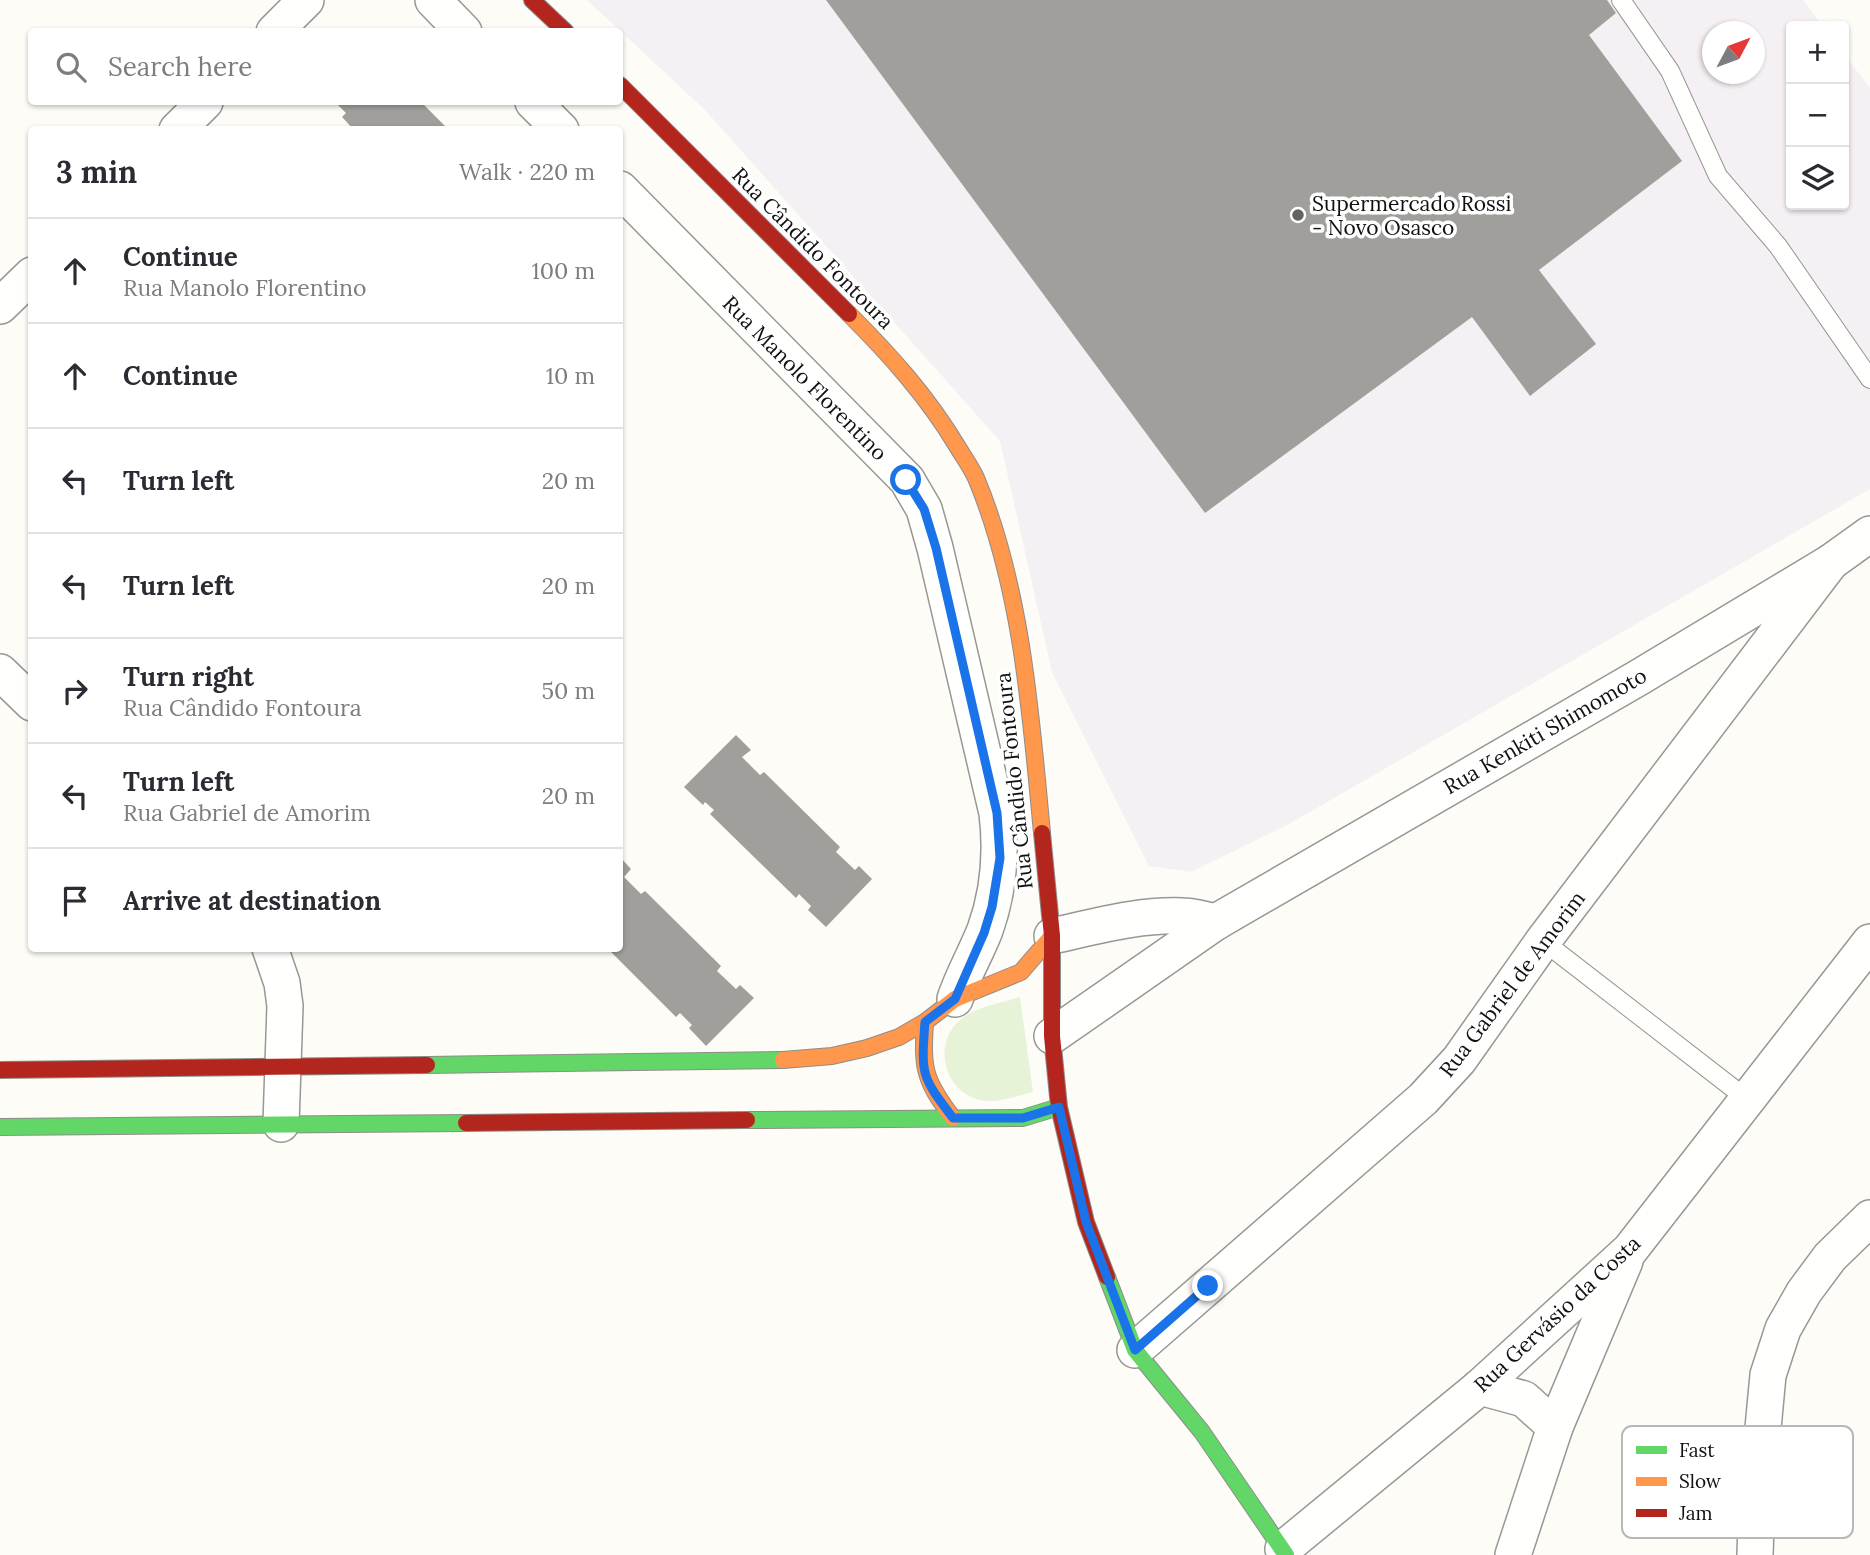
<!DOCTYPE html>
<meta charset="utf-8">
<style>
:root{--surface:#fff;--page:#f7f7f7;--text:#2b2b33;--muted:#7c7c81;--line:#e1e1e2}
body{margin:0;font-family:Lora,serif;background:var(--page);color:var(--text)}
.controls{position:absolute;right:21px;top:21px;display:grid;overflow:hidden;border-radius:7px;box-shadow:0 2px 5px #0004}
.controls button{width:63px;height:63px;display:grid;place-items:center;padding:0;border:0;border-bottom:2px solid var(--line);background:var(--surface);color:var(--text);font:35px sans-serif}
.compass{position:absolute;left:1702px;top:21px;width:63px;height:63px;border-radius:50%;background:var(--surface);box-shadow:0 2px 5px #0004;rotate:49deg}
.stop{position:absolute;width:21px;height:21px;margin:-16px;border:5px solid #1a73e8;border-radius:50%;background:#fff}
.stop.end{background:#1a73e8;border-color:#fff;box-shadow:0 2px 7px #0008}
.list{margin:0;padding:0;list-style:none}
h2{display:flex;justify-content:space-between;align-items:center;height:91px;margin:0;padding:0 28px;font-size:30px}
h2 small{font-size:23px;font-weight:400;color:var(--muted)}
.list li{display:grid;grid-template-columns:46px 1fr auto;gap:21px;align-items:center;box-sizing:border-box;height:105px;padding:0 28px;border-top:2px solid var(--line)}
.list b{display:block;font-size:26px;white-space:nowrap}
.list p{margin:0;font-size:23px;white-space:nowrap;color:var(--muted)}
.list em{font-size:23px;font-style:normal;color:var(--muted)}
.icon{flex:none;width:38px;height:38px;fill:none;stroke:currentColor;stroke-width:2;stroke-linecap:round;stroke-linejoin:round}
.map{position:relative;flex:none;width:1870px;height:1555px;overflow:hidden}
.search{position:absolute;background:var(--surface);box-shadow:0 2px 5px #0004;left:28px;top:28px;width:595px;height:77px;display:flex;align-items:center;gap:18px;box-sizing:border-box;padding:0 24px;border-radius:7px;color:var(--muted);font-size:26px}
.panel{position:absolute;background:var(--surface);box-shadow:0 2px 5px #0004;left:28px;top:126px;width:595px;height:826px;border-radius:7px}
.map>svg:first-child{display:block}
.industrial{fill:#f5f0f3;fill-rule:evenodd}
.green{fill:#e7f3d7}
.building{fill:#a19f9c}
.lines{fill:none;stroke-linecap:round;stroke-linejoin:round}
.lane-casing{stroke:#979795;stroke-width:20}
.street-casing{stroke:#979795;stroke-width:38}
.fast-casing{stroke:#8e8d8b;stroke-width:18}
.slow-casing{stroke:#8e8d8b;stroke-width:18}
.jam-casing{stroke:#8e8d8b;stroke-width:18}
.lane{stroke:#fffffe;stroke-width:18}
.street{stroke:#fffffe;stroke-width:35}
.fast{stroke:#63d668;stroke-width:16}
.slow{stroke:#ff974d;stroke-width:16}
.jam{stroke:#b3261e;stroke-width:16}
.route{stroke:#1a73e8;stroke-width:9}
.poi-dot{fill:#646362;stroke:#fff;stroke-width:2.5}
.labels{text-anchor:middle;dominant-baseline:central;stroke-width:7;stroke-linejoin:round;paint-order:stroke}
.poi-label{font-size:21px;fill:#111;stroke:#fff;text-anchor:start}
.street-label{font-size:21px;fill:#111;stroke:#fff}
.key{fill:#fff;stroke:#b8b8b8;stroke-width:2}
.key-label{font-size:19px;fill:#111}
</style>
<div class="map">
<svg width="1870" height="1555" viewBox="0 0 1870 1555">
<rect width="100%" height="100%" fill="#fdfcf7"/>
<path class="industrial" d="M587,0h1216l20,26h-32v179h53v-151l26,34v401l-581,335 -98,48 -42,-6 -97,-194 -52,-231 -295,-331zM1713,32h42v42h-42z"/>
<path class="green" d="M1020,997l13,95c-17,4 -37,12 -53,8 -36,-8 -48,-56 -20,-80 15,-13 41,-17 60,-23z"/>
<g class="building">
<path d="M826,0h781l9,13 -27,22 93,126 -143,109 57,74 -66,52 -58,-79 -267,196z"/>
<path d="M335,102h86l28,28h-95l-12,-13 4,-4z"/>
<path d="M736,735l15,15 -9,7 18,18 4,-3 76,75 -4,5 19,18 4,-4 13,13 -46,48 -18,-17 3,-4 -12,-12 -3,4 -86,-84 4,-4 -9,-8 -2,3 -19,-18z"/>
<path d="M620,857l11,12 -7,8 17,17 4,-3 76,75 -4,5 19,18 4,-4 14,13 -48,48 -17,-18 3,-3 -12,-12 -4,4 -69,-69h13z"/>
</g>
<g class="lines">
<g class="lane-casing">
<g id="lane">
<path d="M1621,0l49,71 48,105 60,70 92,133"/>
<path d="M1543,941l204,158"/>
</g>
</g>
<g class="street-casing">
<g id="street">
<path d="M433,0l31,32"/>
<path d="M274,32l32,-32"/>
<path d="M533,102l28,28"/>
<path d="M177,130l28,-28"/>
<path d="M620,189l287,291 17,29 11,39 62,265c5,41 2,78 -12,117 -9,23 -22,45 -30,69"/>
<path d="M0,306l32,-31"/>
<path d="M0,672l32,31"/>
<path d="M1052,936c42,-9 87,-22 131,-20 11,0 22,4 33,6"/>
<path d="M270,948l12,35 3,23 -4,118"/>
<path d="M1052,1036l164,-114 422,-244 193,-116 39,-28"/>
<path d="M1135,1350l288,-251 36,-39 84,-119 288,-379"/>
<path d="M1480,1387l44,12 31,28"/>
<path d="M1283,1549l197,-162 150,-137 240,-308"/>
<path d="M1513,1555l42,-128 70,-166"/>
<path d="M1755,1555l2,-63 11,-117 15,-46 21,-37 26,-35 40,-39"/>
</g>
</g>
<g class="fast-casing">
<g id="fast">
<path d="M427,1065l356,-5"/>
<path d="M747,1120l276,-2 36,-11"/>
<path d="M0,1127l466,-4"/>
<path d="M1107,1277l28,73 67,82 84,123"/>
</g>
</g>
<g class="slow-casing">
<g id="slow">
<path d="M849,314c41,41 78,82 108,132 6,10 14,21 19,32 46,110 55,238 66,355"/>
<path d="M925,1022c-3,47 -1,58 28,96"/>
<path d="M783,1060l49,-4 35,-8 32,-11 26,-15 30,-23 66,-27 31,-36"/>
</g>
</g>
<g class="jam-casing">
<g id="jam">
<path d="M532,0l34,32"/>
<path d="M620,85l229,229"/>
<path d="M1042,833l10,103v100l7,71 27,115 21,55"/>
<path d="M0,1070l427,-5"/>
<path d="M466,1123l281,-3"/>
</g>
</g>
<use href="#lane" class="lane"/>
<use href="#street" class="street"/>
<use href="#fast" class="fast"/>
<use href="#slow" class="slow"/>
<use href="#jam" class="jam"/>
</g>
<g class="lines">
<path class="route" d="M906,480l18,29 12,39 61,265 3,45 -8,49 -8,26 -29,66 -30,23c-4,53 -4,54 28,96h70l36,-11 27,115 49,128 73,-64"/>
</g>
<circle class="poi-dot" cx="1298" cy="215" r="7"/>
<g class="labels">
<g class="poi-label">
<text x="1312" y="203">Supermercado Rossi<tspan x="1312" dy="24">- Novo Osasco</tspan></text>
</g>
<g class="street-label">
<text transform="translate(813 248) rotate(45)">Rua Cândido Fontoura</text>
<text transform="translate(805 378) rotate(45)">Rua Manolo Florentino</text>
<text transform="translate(1545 731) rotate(-30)">Rua Kenkiti Shimomoto</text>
<text transform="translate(1014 781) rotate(-96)">Rua Cândido Fontoura</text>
<text transform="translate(1512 984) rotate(-53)">Rua Gabriel de Amorim</text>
<text transform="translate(1557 1314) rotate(-43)">Rua Gervásio da Costa</text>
</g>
</g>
<rect x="1622" y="1426" width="231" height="112" rx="10" class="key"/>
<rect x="1636" y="1446" width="31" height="8" fill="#63d668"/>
<rect x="1636" y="1477" width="31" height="9" fill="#ff974d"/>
<rect x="1636" y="1509" width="31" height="8" fill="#b3261e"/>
<g class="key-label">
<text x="1679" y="1457">Fast</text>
<text x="1679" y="1488">Slow</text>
<text x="1679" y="1520">Jam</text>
</g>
</svg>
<div class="controls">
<button>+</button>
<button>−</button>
<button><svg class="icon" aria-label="layers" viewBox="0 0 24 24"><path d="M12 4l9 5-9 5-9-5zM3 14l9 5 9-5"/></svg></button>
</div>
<svg class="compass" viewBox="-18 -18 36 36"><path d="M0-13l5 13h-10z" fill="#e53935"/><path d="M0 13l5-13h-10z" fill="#7c7c81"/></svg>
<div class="stop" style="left:906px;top:480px"></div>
<div class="stop end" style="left:1208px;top:1286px"></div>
<div class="search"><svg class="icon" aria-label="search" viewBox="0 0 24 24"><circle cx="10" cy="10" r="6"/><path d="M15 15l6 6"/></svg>Search here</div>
<section class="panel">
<h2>3 min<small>Walk · 220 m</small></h2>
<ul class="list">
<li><svg class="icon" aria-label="ahead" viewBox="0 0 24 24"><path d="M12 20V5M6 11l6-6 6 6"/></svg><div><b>Continue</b><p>Rua Manolo Florentino</p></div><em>100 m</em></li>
<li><svg class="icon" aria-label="ahead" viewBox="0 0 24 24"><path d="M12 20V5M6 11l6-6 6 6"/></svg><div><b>Continue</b></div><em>10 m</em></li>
<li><svg class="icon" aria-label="left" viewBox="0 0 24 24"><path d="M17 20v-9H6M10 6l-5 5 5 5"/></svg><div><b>Turn left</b></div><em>20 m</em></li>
<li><svg class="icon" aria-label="left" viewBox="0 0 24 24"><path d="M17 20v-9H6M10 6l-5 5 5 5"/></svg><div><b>Turn left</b></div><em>20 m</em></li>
<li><svg class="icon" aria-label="right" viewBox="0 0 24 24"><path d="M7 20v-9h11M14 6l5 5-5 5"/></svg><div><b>Turn right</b><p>Rua Cândido Fontoura</p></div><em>50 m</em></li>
<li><svg class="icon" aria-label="left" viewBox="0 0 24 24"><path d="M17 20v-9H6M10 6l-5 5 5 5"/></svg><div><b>Turn left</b><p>Rua Gabriel de Amorim</p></div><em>20 m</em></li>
<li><svg class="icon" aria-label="arrive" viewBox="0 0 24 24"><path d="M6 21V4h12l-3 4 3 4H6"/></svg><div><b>Arrive at destination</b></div></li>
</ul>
</section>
</div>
